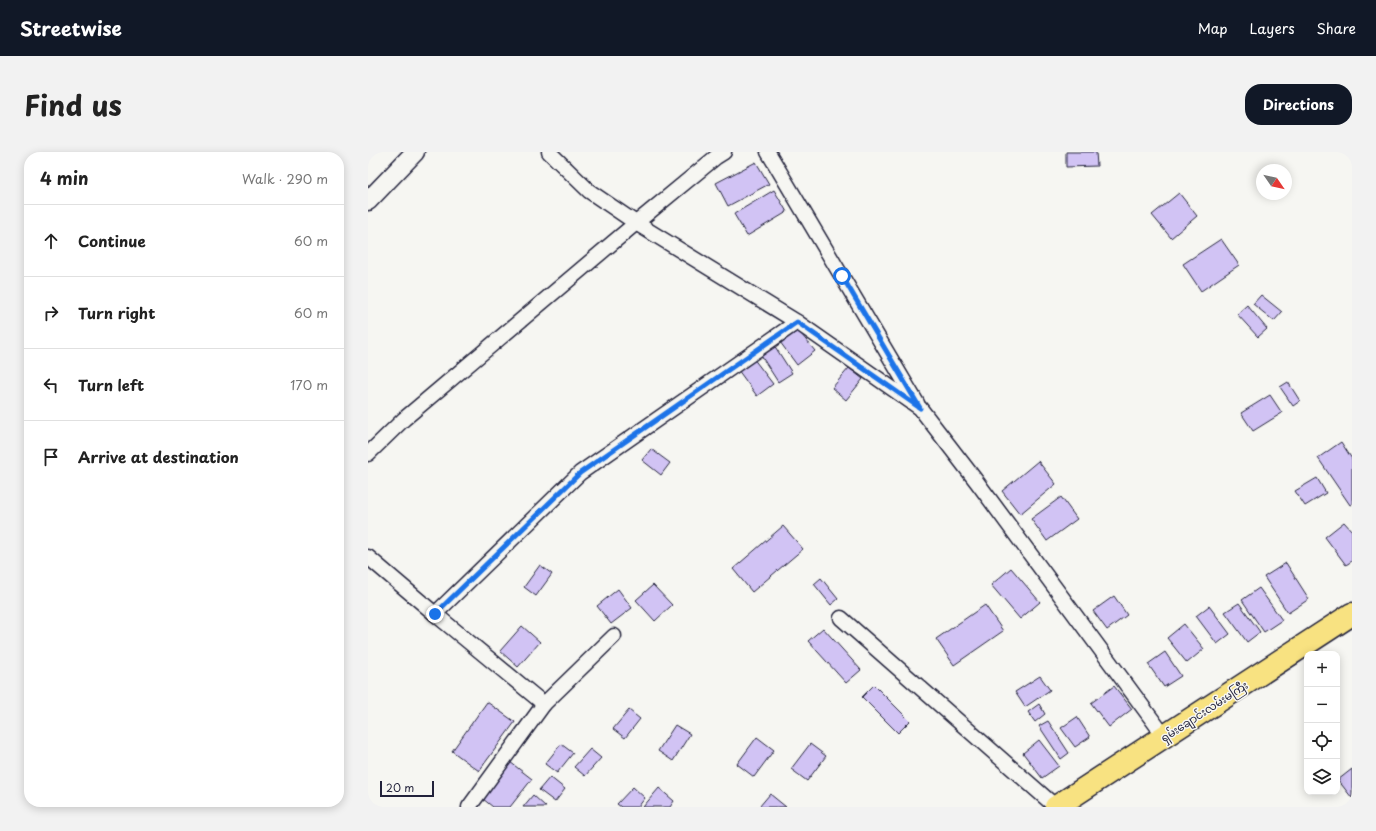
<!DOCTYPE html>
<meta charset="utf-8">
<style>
:root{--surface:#fff;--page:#f2f2f2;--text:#222;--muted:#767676;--line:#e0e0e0;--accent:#111827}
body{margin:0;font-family:"Playpen Sans","Noto Sans Myanmar",sans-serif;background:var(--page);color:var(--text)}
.controls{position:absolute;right:12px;bottom:12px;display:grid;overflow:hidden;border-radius:8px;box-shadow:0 2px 10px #0003}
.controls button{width:36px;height:36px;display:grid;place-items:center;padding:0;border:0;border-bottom:1px solid var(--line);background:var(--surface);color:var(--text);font:20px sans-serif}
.compass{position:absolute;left:888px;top:12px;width:36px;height:36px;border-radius:50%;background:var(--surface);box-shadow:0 2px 10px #0003;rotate:124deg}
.scale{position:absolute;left:12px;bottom:10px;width:54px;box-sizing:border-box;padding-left:4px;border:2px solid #22223b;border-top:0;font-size:11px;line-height:14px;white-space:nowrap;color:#22223b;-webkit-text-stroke:3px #f6f6f2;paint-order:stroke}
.stop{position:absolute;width:12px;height:12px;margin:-9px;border:3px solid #1a73e8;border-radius:50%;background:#fff}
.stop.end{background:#1a73e8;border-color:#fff;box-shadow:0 1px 4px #0008}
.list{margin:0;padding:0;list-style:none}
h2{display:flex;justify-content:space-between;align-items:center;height:52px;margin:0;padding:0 16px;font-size:17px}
h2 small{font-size:13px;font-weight:400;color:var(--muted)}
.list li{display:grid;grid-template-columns:26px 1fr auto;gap:12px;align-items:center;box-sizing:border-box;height:72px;padding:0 16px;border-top:1px solid var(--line)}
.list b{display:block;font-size:15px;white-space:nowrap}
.list em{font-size:13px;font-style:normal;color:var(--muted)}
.icon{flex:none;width:22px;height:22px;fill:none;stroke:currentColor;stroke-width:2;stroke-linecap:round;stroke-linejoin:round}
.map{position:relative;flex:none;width:984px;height:655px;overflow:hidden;border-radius:16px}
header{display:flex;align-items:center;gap:24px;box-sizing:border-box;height:56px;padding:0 20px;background:var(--accent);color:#fff}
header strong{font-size:19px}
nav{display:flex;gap:22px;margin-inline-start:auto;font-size:14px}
.intro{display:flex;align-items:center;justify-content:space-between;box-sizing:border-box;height:96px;padding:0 24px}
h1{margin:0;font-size:28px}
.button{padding:10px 18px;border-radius:16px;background:var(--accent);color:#fff;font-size:14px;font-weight:700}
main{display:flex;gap:24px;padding:0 24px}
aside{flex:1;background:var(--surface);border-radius:16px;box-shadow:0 2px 10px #0003}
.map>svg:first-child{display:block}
.building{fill:#d1c3f4;stroke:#22223b}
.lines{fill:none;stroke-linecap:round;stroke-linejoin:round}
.minor-casing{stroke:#22223b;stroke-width:17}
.tertiary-casing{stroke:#22223b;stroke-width:21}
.primary-casing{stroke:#22223b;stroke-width:25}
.minor{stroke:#f6f6f2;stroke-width:14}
.tertiary{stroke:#f6f6f2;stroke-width:18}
.primary{stroke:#f8e281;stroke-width:22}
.route{stroke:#1a73e8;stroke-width:5}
.labels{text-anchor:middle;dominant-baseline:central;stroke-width:3;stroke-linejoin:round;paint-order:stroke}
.street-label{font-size:11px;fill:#22223b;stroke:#f6f6f2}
</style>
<header>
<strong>Streetwise</strong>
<nav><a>Map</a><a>Layers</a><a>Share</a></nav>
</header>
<div class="intro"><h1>Find us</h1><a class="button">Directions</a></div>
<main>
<aside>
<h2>4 min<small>Walk · 290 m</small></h2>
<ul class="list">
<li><svg class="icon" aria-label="ahead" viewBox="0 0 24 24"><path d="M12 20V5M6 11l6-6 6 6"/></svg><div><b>Continue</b></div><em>60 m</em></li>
<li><svg class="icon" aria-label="right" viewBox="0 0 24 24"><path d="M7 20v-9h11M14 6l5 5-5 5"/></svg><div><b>Turn right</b></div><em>60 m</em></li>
<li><svg class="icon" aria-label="left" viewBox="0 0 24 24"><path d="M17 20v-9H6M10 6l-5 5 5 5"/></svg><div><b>Turn left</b></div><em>170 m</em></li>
<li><svg class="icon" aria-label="arrive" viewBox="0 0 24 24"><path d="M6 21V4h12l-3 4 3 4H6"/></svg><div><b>Arrive at destination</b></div></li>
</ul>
</aside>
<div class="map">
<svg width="984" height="655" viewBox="0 0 984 655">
<rect width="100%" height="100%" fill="#f6f6f2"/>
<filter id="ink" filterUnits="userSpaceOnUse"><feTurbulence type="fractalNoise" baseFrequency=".025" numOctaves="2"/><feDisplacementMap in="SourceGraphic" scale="8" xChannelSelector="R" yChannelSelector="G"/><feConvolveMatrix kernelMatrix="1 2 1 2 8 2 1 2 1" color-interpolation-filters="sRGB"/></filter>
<g filter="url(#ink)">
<g class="building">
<path d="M698,0h30l1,14 -31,1z"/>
<path d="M388,10l13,22 -41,22 -12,-23z"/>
<path d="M406,38l13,22 -40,24 -13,-22z"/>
<path d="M811,41l18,23 -26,22 -19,-23z"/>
<path d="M853,87l18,26 -38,26 -18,-27z"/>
<path d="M893,143l21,17 -8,9 -21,-17z"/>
<path d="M879,153l20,24 -9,8 -21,-23z"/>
<path d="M429,177l18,22 -18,14 -17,-23z"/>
<path d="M406,193l18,28 -14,9 -18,-28z"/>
<path d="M385,206l20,26 -16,12 -19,-26z"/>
<path d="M481,216l14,11 -17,21 -14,-12z"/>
<path d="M920,230l12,19 -7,5 -13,-19z"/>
<path d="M902,243l12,18 -29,18 -12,-18z"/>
<path d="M973,290l11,17v45l-2,1 -32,-47z"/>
<path d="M283,297l19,14 -9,12 -19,-15z"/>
<path d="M670,309l18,23 -36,30 -18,-23z"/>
<path d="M949,326l9,15 -21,13 -10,-15z"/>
<path d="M693,345l16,22 -30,22 -16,-22z"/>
<path d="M976,370l8,9v30l-6,4 -21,-28z"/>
<path d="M415,374l20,23 -51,43 -19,-23z"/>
<path d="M918,411l23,36 -21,14 -24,-36z"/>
<path d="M172,413l12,9 -16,22 -12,-9z"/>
<path d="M643,416l29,34 -20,17 -29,-34z"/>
<path d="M453,426l17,21 -7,6 -17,-21z"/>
<path d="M285,433l19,20 -17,16 -19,-21z"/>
<path d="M891,436l23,32 -18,12 -22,-32z"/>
<path d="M250,437l14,19 -21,16 -14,-18z"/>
<path d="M746,444l13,19 -20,15 -14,-19z"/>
<path d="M871,451l21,29 -13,10 -22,-30z"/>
<path d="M617,453l18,26 -49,34 -18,-26z"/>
<path d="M841,454l21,28 -13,10 -21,-28z"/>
<path d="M816,472l20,25 -17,14 -20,-25z"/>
<path d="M154,474l18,16 -22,25 -18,-16z"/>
<path d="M455,476l38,42 -15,13 -38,-42z"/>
<path d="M797,500l16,24 -17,11 -16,-23z"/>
<path d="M672,524l10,14 -25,17 -10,-15z"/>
<path d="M506,533l36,36 -12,12 -36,-36z"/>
<path d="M746,534l18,23 -23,18 -18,-24z"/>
<path d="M119,550l28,20 -36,49 -27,-20z"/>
<path d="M671,552l6,10 -10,8 -7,-10z"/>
<path d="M261,558l11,9 -15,19 -12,-9z"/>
<path d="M709,565l13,20 -15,10 -14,-19z"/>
<path d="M680,569l21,32 -8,6 -22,-33z"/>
<path d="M307,573l15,9 -17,27 -15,-10z"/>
<path d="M389,585l17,13 -20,27 -17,-13z"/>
<path d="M671,588l20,26 -17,12 -19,-25z"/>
<path d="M193,592l12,9 -16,20 -12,-9z"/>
<path d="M442,592l16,12 -19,25 -16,-12z"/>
<path d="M222,597l11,9 -16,18 -11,-9z"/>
<path d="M142,610l22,17 -22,28h-17l-10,-8z"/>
<path d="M984,617v29l-14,-18z"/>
<path d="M182,625l15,12 -10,13 -16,-12z"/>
<path d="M265,635l12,11 -7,9h-17l-4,-3z"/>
<path d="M291,636l15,13 -4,6h-27z"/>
<path d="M402,642l16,13h-27z"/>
<path d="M165,643l13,12h-23z"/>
</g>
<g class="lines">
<g class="minor-casing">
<g id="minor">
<path d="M181,0l40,39 47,32 161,99 123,86 57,74 188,255"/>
<path d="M400,0l149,251"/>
<path d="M0,302l36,-35 232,-196 80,-66 8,-5"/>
<path d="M0,405l67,57 145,-141 217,-151"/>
<path d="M67,462l109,90"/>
<path d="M473,466l215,189"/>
<path d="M101,655l75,-103 70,-68"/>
</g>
</g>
<g class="tertiary-casing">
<path id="tertiary" d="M0,49l47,-49"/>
</g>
<g class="primary-casing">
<path id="primary" d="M688,655l296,-193"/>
</g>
<use href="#minor" class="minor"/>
<use href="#tertiary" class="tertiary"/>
<use href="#primary" class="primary"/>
</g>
</g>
<g class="lines" filter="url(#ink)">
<path class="route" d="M67,462l145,-141 217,-151 123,86 -78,-132"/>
</g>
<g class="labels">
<g class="street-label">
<text transform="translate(836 559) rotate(-33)">ရှမ်းချောင်းလမ်းမကြီး</text>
</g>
</g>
</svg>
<div class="controls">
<button>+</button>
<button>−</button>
<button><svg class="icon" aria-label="locate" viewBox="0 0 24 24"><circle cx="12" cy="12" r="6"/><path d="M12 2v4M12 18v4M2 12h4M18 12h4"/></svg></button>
<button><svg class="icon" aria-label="layers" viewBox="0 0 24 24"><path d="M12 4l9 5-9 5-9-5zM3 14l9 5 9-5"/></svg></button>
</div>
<svg class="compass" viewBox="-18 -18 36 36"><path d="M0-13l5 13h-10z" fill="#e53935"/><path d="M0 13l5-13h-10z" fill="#767676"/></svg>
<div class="scale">20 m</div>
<div class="stop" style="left:474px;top:124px"></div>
<div class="stop end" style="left:67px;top:462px"></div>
</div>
</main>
